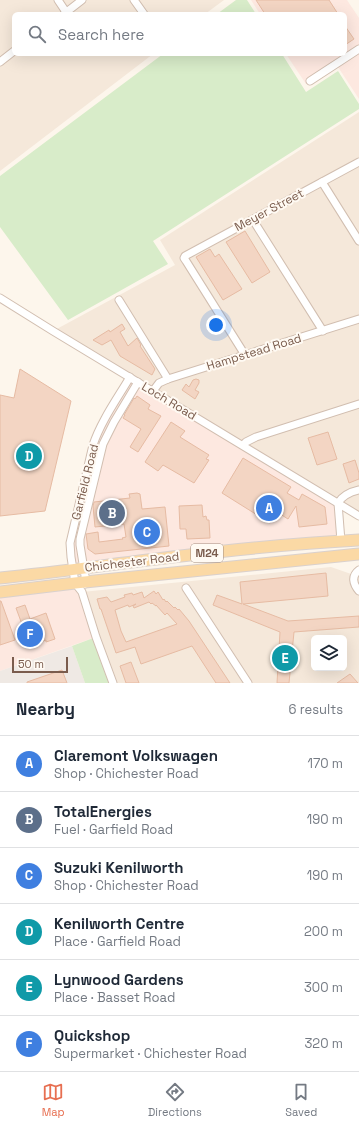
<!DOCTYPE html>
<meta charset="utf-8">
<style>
:root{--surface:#fff;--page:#f6f6f7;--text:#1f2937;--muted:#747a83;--line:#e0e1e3;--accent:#e76f51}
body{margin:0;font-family:"Space Grotesk",sans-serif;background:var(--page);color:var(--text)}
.controls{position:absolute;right:12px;bottom:12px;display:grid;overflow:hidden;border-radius:6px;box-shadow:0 4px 16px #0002}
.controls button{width:36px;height:36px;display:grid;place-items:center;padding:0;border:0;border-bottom:1px solid var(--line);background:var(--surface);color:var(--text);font:20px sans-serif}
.scale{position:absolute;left:12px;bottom:10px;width:56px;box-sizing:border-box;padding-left:4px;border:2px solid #7a5c4d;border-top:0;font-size:11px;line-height:14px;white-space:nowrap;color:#7a5c4d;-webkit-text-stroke:3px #fffaf3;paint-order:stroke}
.you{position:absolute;left:216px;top:325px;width:14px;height:14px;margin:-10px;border:3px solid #fff;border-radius:50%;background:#1a73e8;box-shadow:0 0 0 6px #1a73e833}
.badge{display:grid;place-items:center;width:26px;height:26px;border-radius:50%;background:var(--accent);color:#fff;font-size:13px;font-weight:700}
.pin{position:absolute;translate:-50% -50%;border:2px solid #fff;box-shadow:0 1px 4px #0006}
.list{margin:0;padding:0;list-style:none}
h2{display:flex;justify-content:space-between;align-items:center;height:52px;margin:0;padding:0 16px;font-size:17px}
h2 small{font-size:13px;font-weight:400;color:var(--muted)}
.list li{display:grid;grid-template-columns:26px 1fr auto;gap:12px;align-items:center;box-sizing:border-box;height:56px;padding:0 16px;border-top:1px solid var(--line)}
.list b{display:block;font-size:15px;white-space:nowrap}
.list p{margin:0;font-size:13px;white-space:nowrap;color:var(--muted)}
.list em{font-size:13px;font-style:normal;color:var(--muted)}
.icon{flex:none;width:22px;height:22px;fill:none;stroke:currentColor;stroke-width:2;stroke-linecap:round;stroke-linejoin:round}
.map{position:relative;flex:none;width:359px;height:683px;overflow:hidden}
.search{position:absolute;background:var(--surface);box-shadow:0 4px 16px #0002;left:12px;right:12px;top:12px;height:44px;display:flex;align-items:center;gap:10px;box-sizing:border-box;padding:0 14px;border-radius:6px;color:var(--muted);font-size:15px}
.sheet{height:388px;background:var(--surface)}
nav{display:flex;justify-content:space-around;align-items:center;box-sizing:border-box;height:56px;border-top:1px solid var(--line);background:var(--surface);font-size:11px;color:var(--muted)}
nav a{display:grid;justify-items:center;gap:2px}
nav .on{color:var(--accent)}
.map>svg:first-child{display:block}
.residential{fill:#f5e8da;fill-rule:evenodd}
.commercial{fill:#fde8e0}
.industrial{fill:#efe9e4}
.green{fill:#d8ecc9}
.building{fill:#f3d5c3;stroke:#e6bba3;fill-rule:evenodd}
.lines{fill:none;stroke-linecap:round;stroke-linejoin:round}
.street-casing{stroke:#d1beb0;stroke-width:9}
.primary-casing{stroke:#dad1cd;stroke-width:13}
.street{stroke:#fff;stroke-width:7}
.primary{stroke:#fbd9a5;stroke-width:11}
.labels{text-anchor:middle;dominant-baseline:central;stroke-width:4;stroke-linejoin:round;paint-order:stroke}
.shield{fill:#fffaf3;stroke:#a28b7f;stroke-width:1}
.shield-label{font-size:11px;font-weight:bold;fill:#7a5c4d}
.street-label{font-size:12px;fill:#7a5c4d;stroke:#fffaf3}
</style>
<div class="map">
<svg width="359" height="683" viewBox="0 0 359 683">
<rect width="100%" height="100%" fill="#fdf6ec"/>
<g class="residential">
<path d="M0,0h224l-19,14h-191v40h139l-153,117z"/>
<path d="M359,112v404l-306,-185 122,-66 -15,-25z"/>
<path d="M331,567l23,8 5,-5v113h-246l-31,-91zM314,638h30v30h-30z"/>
</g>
<g class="commercial">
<path d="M251,0h96l12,18v81l-23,-35 -30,20 -20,-30h59v-40h-85z"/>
<path d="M130,377l208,126 3,38 -268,29 -2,-13 22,-112z"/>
<path d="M75,583l21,54 -96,34v-79z"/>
</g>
<path class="industrial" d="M72,646l13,37h-85v-12z"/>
<g class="green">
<path d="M236,0h11l9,14h-39z"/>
<path d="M163,54h119l24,38 32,-21 21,33v5l-206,132 15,23 -100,56 -68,-93v-51z"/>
<path d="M96,637l17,46h-28l-13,-37z"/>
</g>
<g class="building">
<path d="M256,0h73l9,14h-73z"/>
<path d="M345,26l9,13 -9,6z"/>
<path d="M245,231l25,41 -18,11 -26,-41z"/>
<path d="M210,249l5,8 4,-3 23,35 -19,11 -27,-43z"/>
<path d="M122,324l3,5 -5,3 8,14 9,-8 4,7 -1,1 15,23 -3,6 -32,-19 -9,-16 -9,5 -9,-5 16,-10 1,2z"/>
<path d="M20,369l51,32 -26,110 -45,5v-121l14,3z"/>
<path d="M196,379l3,1v3l-4,7 4,2 -4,7 -13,-9 4,-6 3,3 4,-7z"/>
<path d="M137,396l13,9 -2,4 13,7 -23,36 -8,-5 11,-18 -18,-11 2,-3h-1l10,-17 1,1z"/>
<path d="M171,422l14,9 -5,6 29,18 -3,4 3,1 -15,23 -31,-18 -5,6 -13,-9z"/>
<path d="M328,432l9,27 -20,6 -9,-27z"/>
<path d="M243,458l48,29 -4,6 12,7 3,-6 23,13 2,17 -28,3 -3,-21 -8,13 -11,-7 -7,11 -48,-30z"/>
<path d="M355,460l4,13v6l-10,4 -6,-19z"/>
<path d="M137,493l3,1 2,15 23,-2 4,39 -74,8 -7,-5 -2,-15 12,-2 1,10 24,-3 -1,-1 4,-1 -2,-13 -29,3 -2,-21 1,-4 36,-4 -1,-4z"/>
<path d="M202,505l1,12 3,-1 1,4h2l1,18 -23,1 -1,-10h-6l-1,-23z"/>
<path d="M326,573l2,23 -85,8 45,17 71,-5v11l-65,5 -5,51h-12l3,-51 -67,-27 4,-10 25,9 -2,-22z"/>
<path d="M154,591l2,3 2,-2 5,8 1,-1 2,3 1,-1 7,7 1,-1 3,3 1,-1 10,12 41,62h-14l-24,-37 -51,18 -6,-17 -19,6 -15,-44h-1l-3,-10 10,-2 4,5 14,-5 -1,-2 8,-2 1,2 9,-3 2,6zM149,602l2,2 1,-1 4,3v-1l9,10 2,-2 10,11 -51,18 -5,-11 -6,-21 13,-5 1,2 7,-3 -3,2 1,2z"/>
<path d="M0,601h1l14,39 -15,5z"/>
<path d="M25,605l5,14 16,-6 9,26 -9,3v-2l-16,6 -14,-38z"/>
<path d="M131,662l8,21h-13l-6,-17z"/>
<path d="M62,670l5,13h-40v-1z"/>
<path d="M350,674l8,9h-21z"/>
</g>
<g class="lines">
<g class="street-casing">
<g id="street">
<path d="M58,0l8,12"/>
<path d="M134,0l10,14"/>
<path d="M64,14l18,-14"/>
<path d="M0,62l14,-11"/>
<path d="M310,81l49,-32"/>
<path d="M322,182l37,59"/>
<path d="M253,220l70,111"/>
<path d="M0,298l53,33 306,185"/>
<path d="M119,300l49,79"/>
<path d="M245,355l-59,-94 -2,-3 1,-2 174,-94"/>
<path d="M153,391l6,-8 9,-4 191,-60"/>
<path d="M243,445l3,-3 10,-5 103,-33"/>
<path d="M338,503l3,38"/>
<path d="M338,503c5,-8 12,-11 21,-13"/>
<path d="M359,570c-8,6 -6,14 0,21"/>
<path d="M85,584l1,-2 -6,-37v-6l23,-95 11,-22 24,-40"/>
<path d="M186,588l62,95"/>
<path d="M113,683l-17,-46 -14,-45 -7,-9 -4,-26 -1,-14 23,-98c8,-24 24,-46 37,-68"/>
</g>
</g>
<g class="primary-casing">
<g id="primary">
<path d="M0,578c60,-6 120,-15 181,-22 59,-7 118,-13 178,-16"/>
<path d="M0,592l75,-9 284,-29"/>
</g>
</g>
<use href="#street" class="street"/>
<use href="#primary" class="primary"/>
</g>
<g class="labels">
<rect class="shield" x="191" y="544" width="32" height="18" rx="3"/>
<g class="shield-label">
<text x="207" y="553">M24</text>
</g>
<g class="street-label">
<text transform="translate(269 210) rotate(-28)">Meyer Street</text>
<text transform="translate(254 352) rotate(-17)">Hampstead Road</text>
<text transform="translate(169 401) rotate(31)">Loch Road</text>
<text transform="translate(85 482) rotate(-76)">Garfield Road</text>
<text transform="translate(132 562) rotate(-7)">Chichester Road</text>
</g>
</g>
</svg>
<div class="controls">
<button><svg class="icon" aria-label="layers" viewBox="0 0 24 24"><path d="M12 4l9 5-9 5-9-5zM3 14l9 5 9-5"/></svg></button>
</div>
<div class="scale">50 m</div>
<div class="you"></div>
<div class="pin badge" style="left:269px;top:508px;background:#3f7fe0">A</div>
<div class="pin badge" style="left:112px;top:513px;background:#5c6f8a">B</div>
<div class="pin badge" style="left:147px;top:532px;background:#3f7fe0">C</div>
<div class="pin badge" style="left:29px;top:456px;background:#0f9aa8">D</div>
<div class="pin badge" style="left:285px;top:658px;background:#0f9aa8">E</div>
<div class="pin badge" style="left:30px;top:634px;background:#3f7fe0">F</div>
<div class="search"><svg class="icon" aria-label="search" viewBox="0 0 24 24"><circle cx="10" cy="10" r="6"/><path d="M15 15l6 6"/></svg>Search here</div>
</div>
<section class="sheet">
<h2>Nearby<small>6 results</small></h2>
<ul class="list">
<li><span class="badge" style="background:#3f7fe0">A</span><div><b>Claremont Volkswagen</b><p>Shop · Chichester Road</p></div><em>170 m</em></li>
<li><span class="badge" style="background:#5c6f8a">B</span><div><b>TotalEnergies</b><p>Fuel · Garfield Road</p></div><em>190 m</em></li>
<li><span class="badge" style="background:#3f7fe0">C</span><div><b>Suzuki Kenilworth</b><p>Shop · Chichester Road</p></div><em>190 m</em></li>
<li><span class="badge" style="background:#0f9aa8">D</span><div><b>Kenilworth Centre</b><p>Place · Garfield Road</p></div><em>200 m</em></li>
<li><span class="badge" style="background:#0f9aa8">E</span><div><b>Lynwood Gardens</b><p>Place · Basset Road</p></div><em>300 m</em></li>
<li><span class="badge" style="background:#3f7fe0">F</span><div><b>Quickshop</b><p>Supermarket · Chichester Road</p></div><em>320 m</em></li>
</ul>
</section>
<nav>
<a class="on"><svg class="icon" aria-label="map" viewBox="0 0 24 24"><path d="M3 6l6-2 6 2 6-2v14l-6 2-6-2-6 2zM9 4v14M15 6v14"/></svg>Map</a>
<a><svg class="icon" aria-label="directions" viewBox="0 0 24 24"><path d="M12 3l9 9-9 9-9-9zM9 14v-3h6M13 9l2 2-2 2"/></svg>Directions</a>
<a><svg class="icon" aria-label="saved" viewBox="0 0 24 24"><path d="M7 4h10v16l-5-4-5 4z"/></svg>Saved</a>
</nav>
